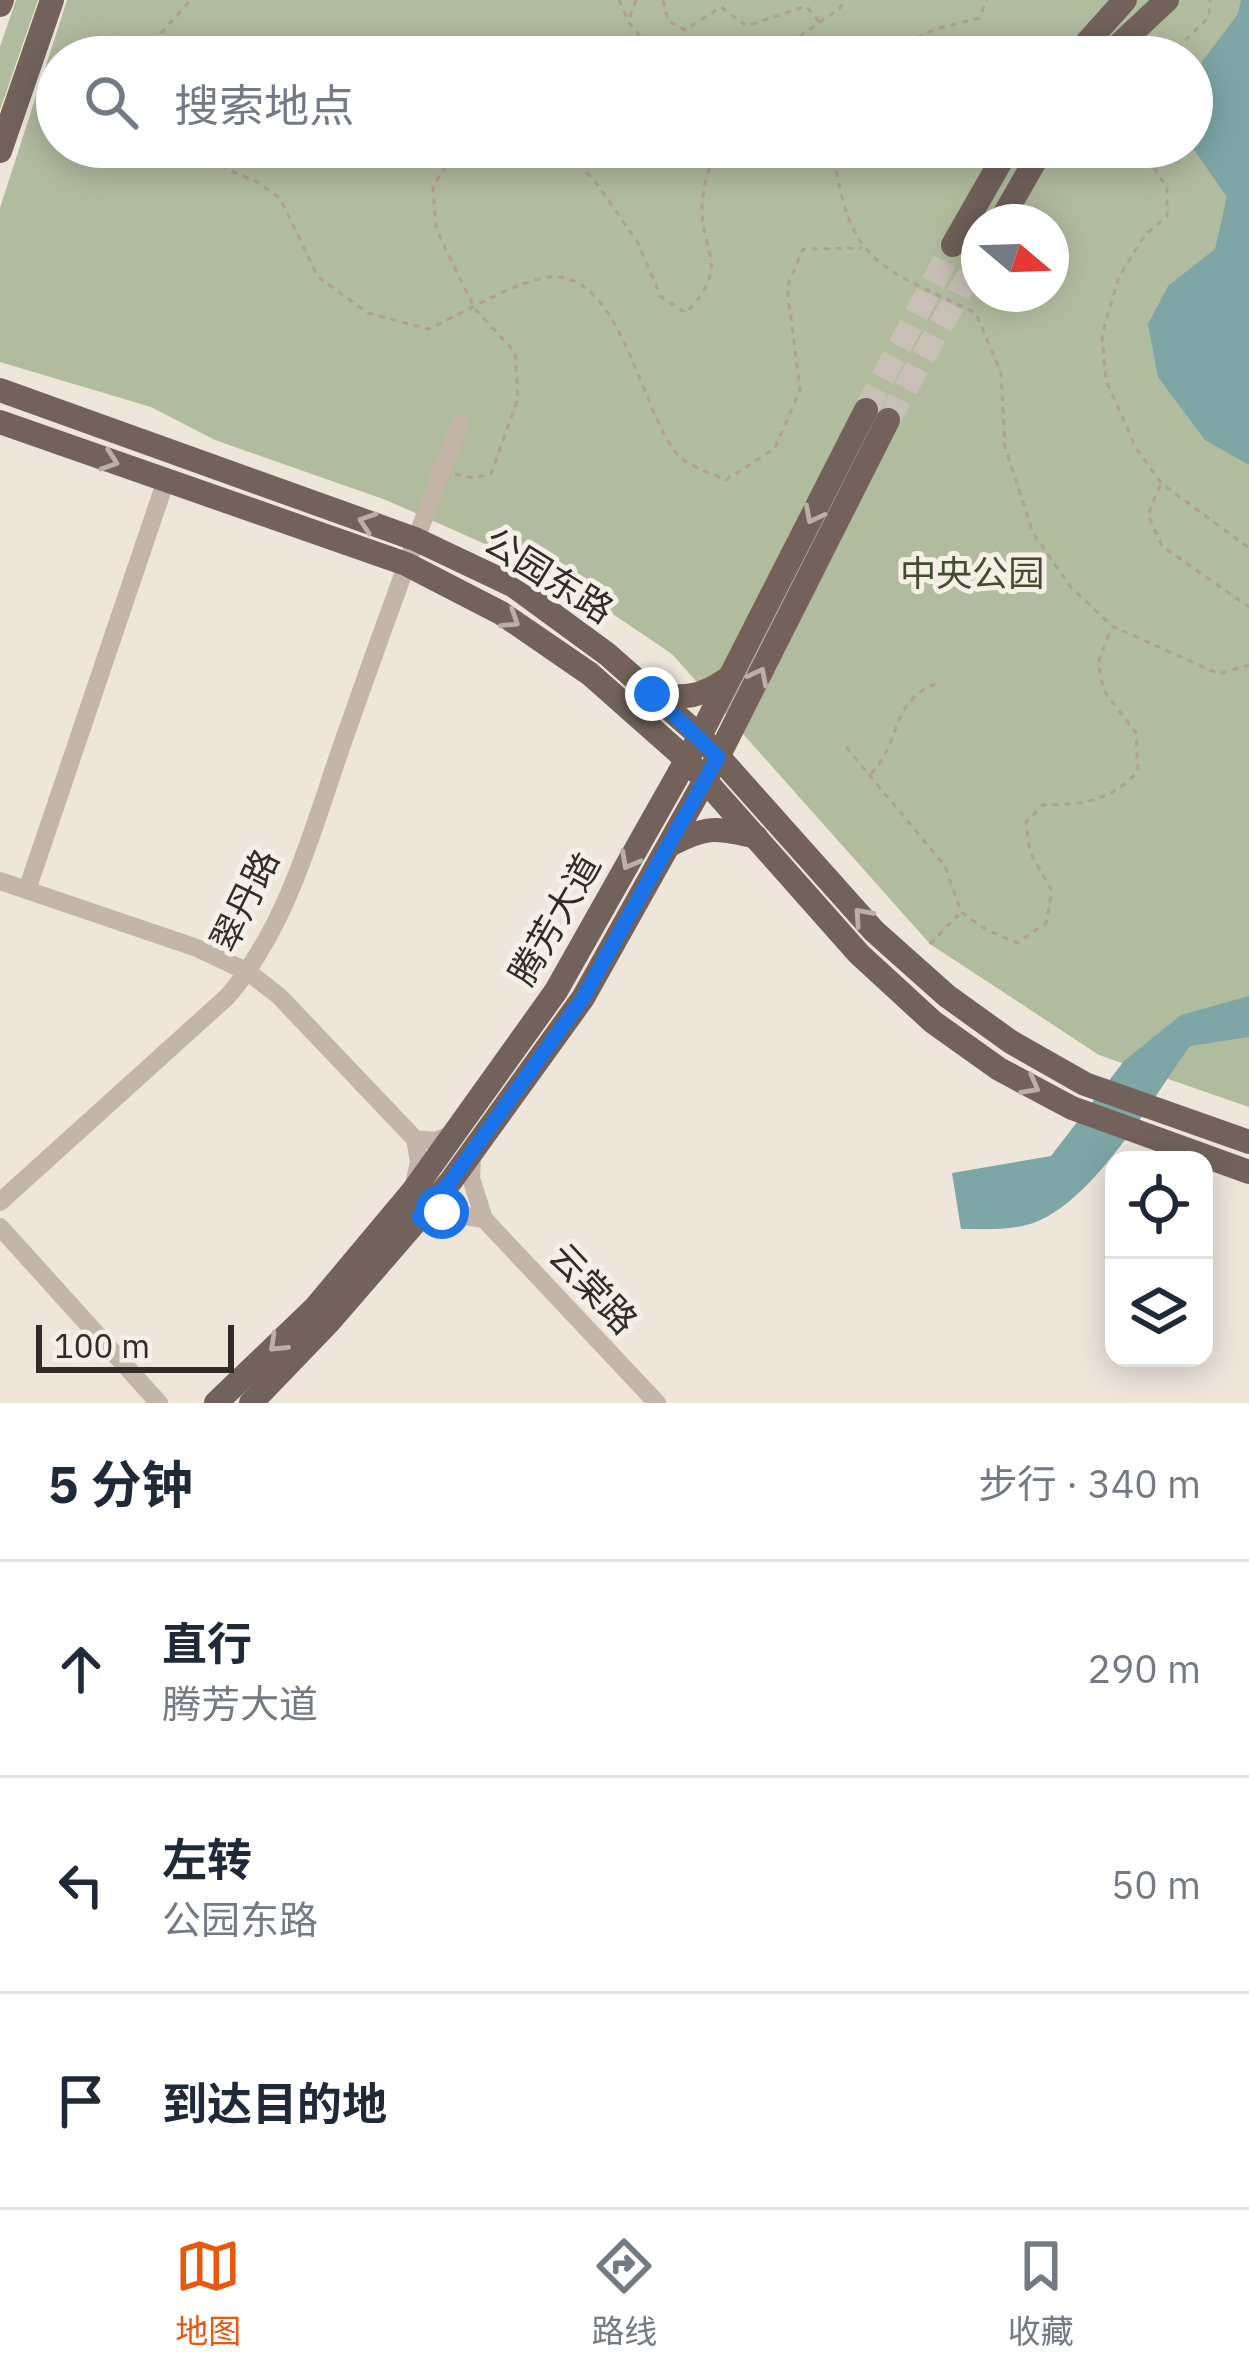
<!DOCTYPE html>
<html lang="zh">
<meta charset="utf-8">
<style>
:root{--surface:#fff;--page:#f2f2f3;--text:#1f2937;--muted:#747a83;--line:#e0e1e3;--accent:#ea580c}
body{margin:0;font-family:"IBM Plex Sans","Noto Sans SC",sans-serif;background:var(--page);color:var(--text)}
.controls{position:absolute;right:36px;bottom:36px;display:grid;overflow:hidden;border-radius:24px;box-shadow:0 6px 30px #0003}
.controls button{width:108px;height:108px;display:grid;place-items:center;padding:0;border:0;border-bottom:3px solid var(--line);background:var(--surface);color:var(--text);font:60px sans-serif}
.compass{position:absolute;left:961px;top:204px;width:108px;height:108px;border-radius:50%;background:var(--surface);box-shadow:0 6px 30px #0003;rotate:109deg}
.scale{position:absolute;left:36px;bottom:30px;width:198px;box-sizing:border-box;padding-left:12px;border:6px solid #322b28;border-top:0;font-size:33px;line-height:42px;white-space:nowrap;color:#322b28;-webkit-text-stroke:9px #f6efe7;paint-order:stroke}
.stop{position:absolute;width:36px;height:36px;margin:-27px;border:9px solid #1a73e8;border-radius:50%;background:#fff}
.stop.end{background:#1a73e8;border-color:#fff;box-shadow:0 3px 12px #0008}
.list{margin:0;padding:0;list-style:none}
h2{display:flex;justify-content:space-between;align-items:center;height:156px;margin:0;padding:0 48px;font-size:51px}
h2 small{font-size:39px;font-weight:400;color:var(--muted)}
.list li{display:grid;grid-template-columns:78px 1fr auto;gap:36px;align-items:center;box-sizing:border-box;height:216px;padding:0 48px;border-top:3px solid var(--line)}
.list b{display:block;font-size:45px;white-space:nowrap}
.list p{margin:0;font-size:39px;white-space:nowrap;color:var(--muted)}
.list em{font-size:39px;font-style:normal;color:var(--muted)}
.icon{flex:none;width:66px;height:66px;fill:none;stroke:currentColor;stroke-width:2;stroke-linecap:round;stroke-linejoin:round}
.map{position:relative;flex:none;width:1249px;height:1403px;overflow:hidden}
.search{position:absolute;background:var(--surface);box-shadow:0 6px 30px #0003;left:36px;right:36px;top:36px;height:132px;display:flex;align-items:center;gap:30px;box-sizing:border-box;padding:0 42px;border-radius:66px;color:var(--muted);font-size:45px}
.sheet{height:804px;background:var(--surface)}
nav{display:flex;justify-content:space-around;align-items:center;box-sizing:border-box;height:168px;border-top:3px solid var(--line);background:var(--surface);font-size:33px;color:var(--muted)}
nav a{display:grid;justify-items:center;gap:6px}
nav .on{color:var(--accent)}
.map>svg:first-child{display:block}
.green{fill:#b1bb9d;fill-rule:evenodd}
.water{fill:#7ea6a7}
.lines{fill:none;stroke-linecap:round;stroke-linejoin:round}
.major-tunnel{stroke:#c8c0b7;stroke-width:24;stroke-dasharray:24 12;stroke-linecap:butt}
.path{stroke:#b09f93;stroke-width:3;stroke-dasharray:6 6;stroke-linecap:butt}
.minor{stroke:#c4b5a9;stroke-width:18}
.major{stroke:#72625b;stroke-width:24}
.oneway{stroke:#bbb0a8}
.route{stroke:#1a73e8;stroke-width:15}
.labels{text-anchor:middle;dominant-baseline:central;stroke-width:10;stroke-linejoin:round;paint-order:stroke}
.park-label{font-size:36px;fill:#434d2f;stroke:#f6efe7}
.street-label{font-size:36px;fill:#322b28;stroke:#f6efe7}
</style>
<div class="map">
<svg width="1249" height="1403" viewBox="0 0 1249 1403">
<rect width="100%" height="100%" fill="#eee5db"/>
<g class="green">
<path d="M16,0h22l-38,110v-63z"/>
<path d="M67,0h1182v1107l-150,-52 -169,-111 -258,-290 -117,-79 -169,-75 -171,-60 -64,-33 -151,-45v-154zM57,57h1135v90h-1135zM979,222h72v72h-72z"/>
</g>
<g class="water">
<path d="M1241,0h8v465l-44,-25 -47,-63 -10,-53 20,-38 47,-37 12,-52 -35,-50v-72l46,-61z"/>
<path d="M1249,996v41l-59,9c-38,53 -94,152 -154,176 -24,9 -50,7 -75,7l-9,-56 99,-17 73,-95 57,-46z"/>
</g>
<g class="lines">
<g class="major-tunnel">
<path d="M866,410l87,-165"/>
<path d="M888,420l89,-159"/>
</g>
<g class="path">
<path d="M619,0l9,20"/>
<path d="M636,0l-8,22 30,35"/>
<path d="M663,0l5,21 17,9 36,-23 26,19 59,-20 14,17"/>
<path d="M808,36l7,21"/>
<path d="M157,57l4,-24 30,-33"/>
<path d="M770,57l70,-49 5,-8"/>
<path d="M873,57l63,-28 43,-11 8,-18"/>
<path d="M1168,57l41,-40 1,-17"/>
<path d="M177,147l80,35 23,16 38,79 50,36 60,16c33,-14 94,-53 128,-52 66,2 85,134 121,177 11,12 34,19 49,26l49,-32 25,-58 -13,-103 16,-38 59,-1"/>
<path d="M561,147l34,34 43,62 23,54 25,16c46,-49 15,-57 16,-108 1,-18 8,-41 14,-58"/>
<path d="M833,147c15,118 44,118 143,166l25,60 4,74 28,86 37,53 42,40 107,48 30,-9"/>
<path d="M1141,147l26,41v28l-23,20 -25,41 -17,57 4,46 30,68 25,35 88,65"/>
<path d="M455,474l18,4 18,-4 27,-76 -3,-46 -40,-43 -39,-80 -3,-42 24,-40"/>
<path d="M1160,485l-12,30 14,31 87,61"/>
<path d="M846,747l99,119 16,46 26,18 30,13 29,-20 6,-32 -22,-39 -4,-30 17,-17c41,-1 67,-3 95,-34l-2,-38 -32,-42 -6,-28 13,-35"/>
<path d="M871,774c32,-34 17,-71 66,-91"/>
<path d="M930,944l28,-29"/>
</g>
<g class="minor">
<path d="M0,881l197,67 51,24 31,24 136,143"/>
<path d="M27,890l139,-410"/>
<path d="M472,1155l-1,23 13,41 173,184"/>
<path d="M414,1185l5,-23 -4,-23 21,2 21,-9"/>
<path d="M0,1202l228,-206c60,-71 84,-165 114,-251 38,-108 76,-215 118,-321"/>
<path d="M419,1218l23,-6 42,7"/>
<path d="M0,1227l159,176"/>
</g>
<g class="major">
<path d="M0,5l2,-5"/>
<path d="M1074,57l51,-57"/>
<path d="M1106,57l61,-57"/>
<path d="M0,151l52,-151"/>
<path d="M1000,222l43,-75"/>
<path d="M953,245l56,-98"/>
<path d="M977,261l2,-3"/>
<path d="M0,390l415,149 99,47 93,68 93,82 174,195 73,65 64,46 74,42 164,58"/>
<path d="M0,422l406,142 95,49 89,61 96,85 173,195 74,68 66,47 73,39 177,64"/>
<path d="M654,694c31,5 47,3 73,-15"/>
<path d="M670,845c36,-19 47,-18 86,-8"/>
<path d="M216,1403l99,-95 98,-117 143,-200 144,-255 166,-326"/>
<path d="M251,1403l78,-81 122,-141 132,-183 135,-241 170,-337"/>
</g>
</g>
<defs><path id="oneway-chevron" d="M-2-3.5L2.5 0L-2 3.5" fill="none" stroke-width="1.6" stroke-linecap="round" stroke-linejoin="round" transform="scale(3)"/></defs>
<g class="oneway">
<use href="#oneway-chevron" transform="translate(110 461) rotate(19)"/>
<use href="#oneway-chevron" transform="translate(813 515) rotate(117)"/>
<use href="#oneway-chevron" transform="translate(367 522) rotate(-161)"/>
<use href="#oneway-chevron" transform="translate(511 620) rotate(33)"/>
<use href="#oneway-chevron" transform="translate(759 676) rotate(-63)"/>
<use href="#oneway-chevron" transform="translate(629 861) rotate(119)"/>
<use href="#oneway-chevron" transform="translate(862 916) rotate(-132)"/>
<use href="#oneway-chevron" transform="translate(1031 1086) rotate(29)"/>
<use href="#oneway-chevron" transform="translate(277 1344) rotate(136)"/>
</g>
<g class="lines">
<path class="route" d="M442,1212l-23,6 32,-37 132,-183 135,-241 -66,-63"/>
</g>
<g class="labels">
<g class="park-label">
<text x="972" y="572">中央公园</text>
</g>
<g class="street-label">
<text transform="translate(549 575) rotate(32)">公园东路</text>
<text transform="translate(244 900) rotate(-64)">翠丹路</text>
<text transform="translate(554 919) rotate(-60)">腾芳大道</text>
<text transform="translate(594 1288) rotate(47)">云棠路</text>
</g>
</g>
</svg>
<div class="controls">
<button><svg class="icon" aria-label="locate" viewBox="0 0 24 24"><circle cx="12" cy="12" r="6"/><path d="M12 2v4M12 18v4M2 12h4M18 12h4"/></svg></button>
<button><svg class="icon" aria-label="layers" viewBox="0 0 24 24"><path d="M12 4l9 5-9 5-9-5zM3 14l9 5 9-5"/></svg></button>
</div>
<svg class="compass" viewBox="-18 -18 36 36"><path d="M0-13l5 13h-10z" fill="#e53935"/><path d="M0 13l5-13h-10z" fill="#747a83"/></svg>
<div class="scale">100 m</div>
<div class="stop" style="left:442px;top:1212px"></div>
<div class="stop end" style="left:652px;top:694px"></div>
<div class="search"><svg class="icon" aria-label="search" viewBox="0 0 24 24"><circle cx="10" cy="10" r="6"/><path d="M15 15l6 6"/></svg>搜索地点</div>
</div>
<section class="sheet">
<h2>5 分钟<small>步行 · 340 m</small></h2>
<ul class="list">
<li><svg class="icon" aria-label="ahead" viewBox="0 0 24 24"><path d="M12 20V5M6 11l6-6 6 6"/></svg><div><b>直行</b><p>腾芳大道</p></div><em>290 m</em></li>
<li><svg class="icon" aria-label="left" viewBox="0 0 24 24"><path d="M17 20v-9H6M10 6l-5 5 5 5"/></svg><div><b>左转</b><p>公园东路</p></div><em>50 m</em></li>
<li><svg class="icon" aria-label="arrive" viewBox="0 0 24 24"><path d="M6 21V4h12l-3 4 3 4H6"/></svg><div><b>到达目的地</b></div></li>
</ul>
</section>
<nav>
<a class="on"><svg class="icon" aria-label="map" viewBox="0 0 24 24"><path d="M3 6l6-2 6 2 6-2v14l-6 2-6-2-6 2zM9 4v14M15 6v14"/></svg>地图</a>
<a><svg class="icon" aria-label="directions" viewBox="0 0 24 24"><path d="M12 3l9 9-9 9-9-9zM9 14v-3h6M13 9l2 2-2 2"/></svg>路线</a>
<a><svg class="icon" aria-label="saved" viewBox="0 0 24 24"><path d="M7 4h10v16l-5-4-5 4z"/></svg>收藏</a>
</nav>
